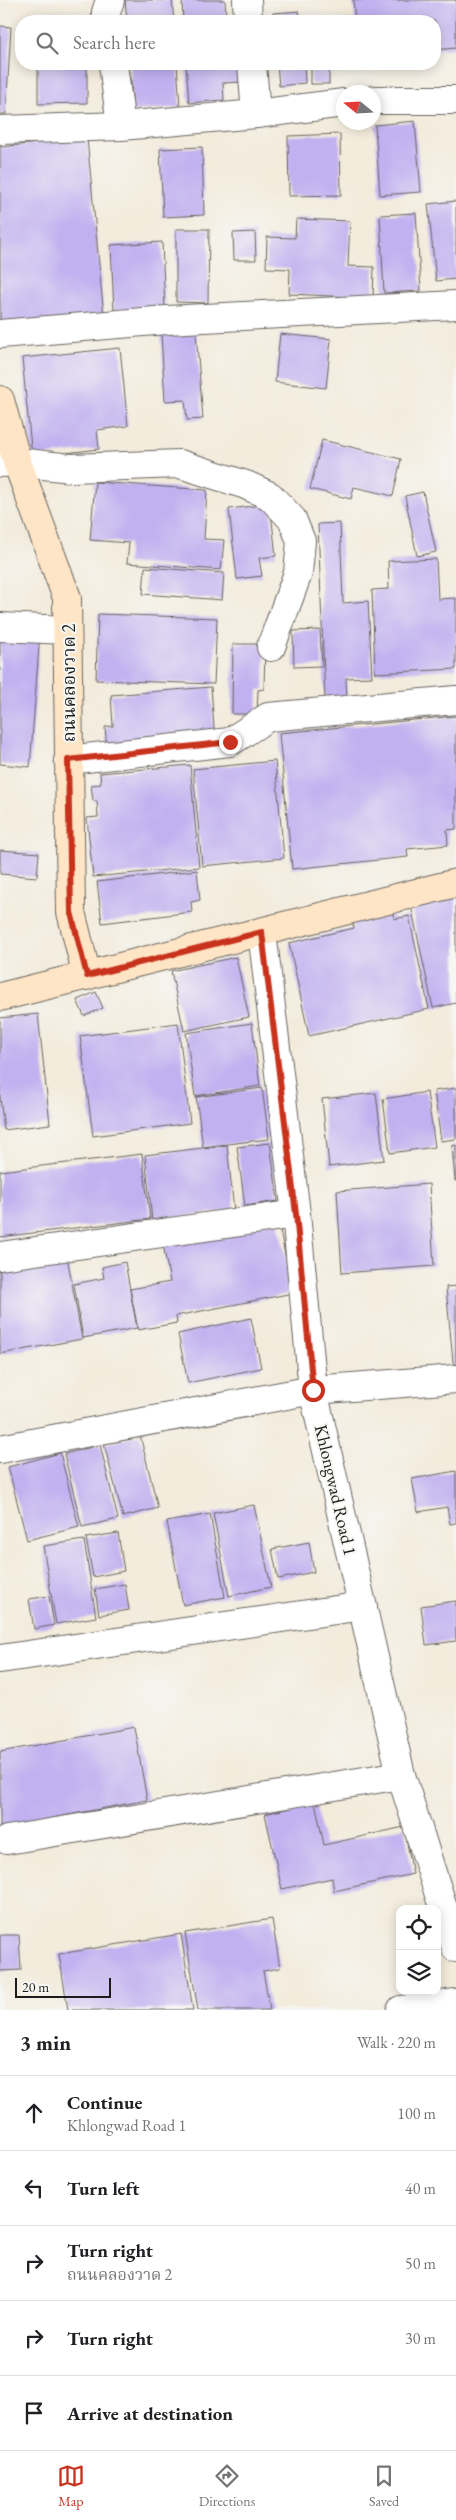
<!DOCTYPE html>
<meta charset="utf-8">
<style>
:root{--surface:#fff;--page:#f2f2f2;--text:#202124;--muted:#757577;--line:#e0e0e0;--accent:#c8321e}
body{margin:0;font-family:"EB Garamond","Noto Serif Thai",serif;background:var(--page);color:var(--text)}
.controls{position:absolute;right:15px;bottom:15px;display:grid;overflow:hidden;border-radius:10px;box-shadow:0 2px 12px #0003}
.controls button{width:45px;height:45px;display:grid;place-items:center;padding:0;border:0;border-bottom:1px solid var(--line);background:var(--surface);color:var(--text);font:25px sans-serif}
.compass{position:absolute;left:336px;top:85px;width:45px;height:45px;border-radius:50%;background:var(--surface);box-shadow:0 2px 12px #0003;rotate:288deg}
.scale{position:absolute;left:15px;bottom:12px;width:96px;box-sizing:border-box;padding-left:5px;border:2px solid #1c1c1c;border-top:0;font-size:14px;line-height:18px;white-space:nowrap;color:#1c1c1c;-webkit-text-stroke:4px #f6f6f2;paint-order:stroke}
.stop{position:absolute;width:15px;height:15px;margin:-11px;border:4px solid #c8321e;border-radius:50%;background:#fff}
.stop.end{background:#c8321e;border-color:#fff;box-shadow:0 1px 5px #0008}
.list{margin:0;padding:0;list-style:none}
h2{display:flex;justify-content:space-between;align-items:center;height:65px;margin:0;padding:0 20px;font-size:21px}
h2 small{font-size:16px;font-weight:400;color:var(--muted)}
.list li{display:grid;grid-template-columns:32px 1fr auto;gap:15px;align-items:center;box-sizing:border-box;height:75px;padding:0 20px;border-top:1px solid var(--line)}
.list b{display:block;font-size:19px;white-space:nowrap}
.list p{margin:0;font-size:16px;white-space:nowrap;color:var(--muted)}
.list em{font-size:16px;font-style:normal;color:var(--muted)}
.icon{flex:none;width:28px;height:28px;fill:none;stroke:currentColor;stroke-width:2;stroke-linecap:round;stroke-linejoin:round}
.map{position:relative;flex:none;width:456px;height:2010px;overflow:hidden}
.search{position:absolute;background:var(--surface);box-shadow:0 2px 12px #0003;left:15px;right:15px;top:15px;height:55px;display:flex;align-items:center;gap:12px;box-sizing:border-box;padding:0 18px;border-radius:20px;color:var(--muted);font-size:19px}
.sheet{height:440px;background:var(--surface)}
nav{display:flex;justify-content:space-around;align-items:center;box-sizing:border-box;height:70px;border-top:1px solid var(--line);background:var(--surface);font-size:14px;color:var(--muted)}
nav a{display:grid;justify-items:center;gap:2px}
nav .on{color:var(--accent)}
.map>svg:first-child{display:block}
.building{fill:#c1b1f0}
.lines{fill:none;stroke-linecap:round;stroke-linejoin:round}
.street-casing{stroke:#67645f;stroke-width:30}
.secondary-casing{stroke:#67645f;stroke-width:30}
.street{stroke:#fff;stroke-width:28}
.secondary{stroke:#fee5c5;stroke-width:28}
.route{stroke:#c8321e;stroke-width:6}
.labels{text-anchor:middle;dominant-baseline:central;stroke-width:4;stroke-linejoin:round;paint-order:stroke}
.street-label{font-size:18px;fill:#1c1c1c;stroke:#f6f6f2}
</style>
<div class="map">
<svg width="456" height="2010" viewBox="0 0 456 2010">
<rect width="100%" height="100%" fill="#f6f6f2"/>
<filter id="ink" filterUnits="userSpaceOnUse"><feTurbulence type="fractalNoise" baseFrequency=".02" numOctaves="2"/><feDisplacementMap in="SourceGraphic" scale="10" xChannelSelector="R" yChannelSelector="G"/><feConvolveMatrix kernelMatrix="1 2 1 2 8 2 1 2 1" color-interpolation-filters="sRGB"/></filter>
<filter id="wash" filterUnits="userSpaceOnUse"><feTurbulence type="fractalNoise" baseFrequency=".0096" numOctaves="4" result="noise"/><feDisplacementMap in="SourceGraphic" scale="20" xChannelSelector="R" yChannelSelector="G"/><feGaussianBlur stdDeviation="1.12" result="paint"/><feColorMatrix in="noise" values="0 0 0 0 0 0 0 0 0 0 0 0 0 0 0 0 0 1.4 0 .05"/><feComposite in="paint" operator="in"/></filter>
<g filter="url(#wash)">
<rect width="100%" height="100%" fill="#f3ebdb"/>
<g id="blocks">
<g class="building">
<path d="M125,0h47l2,21h-47z"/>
<path d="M182,0h43l1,18h12v3h-55z"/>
<path d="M353,0h103v48l-21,2v-29h-80z"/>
<path d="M299,11l1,10h-27v-8z"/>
<path d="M0,26l11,1 -5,87h-6z"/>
<path d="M38,64h49v39l-49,1z"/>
<path d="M130,64h47l3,43 -47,4z"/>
<path d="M186,64h56l1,18 -20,1 1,17 -35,3z"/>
<path d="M277,64h27l1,19 -26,3z"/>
<rect x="311" y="64" width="18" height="20"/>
<path d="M415,121l6,71 -41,3 -5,-70z"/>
<path d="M340,134l1,61 -52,1 -1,-60z"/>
<path d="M87,138l17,179 -104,10v-180z"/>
<path d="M202,147l2,68 -41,2 -3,-68z"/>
<path d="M456,201v78l-20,2 -8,-77z"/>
<path d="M416,213l5,78 -37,2 -4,-78z"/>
<path d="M296,219l54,2 -2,45 26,1 -1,31 -84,-4 1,-25 -24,-1 1,-31 28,1z"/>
<path d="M176,229h33l-1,74 -32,-1z"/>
<path d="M255,232l1,28h-22l-1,-27z"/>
<path d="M162,242l3,67 -51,3 -3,-67z"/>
<path d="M196,332l7,87 -16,1 -2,-20 -20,1 -4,-67z"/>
<path d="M280,334l51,5 -5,49 -51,-6z"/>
<path d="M120,348l8,78 -31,4 2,19 -67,8 -10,-99z"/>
<path d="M322,440l79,19 -8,37 -39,-9 -3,12 -41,-10z"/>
<path d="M95,482l112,8 -3,49 20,1 -3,30 -94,-7 2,-20 -39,-3z"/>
<path d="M423,492l13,60 -19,4 -12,-60z"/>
<path d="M270,504l6,52 -17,2 3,18 -25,3 -8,-70z"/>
<path d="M340,523l3,80 25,-2 4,76 -26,1 1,22 -22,1 -7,-177z"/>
<path d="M436,559l2,40 18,-1v71l-81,4 -3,-83 17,-1 -1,-28z"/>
<path d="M145,567l79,6 -2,27 -79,-6z"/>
<path d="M98,614l119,4 -3,66 -118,-4z"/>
<path d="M0,630l40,3 -10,134 -30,-3z"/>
<path d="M320,630l2,36 -28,1 -1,-36z"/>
<path d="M233,644h32l-1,45 -6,1 -1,24h-25z"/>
<path d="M211,687l4,54 -108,8 -2,-22 8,-1 -2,-31z"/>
<path d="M456,716v113l-9,1 1,15 -41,4 1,8 -116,12 -13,-136z"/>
<path d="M275,761l9,97 -82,8 -9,-97z"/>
<path d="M190,765l9,102 -106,10 -6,-59 11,-1 -1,-16h-4l-2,-16 10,-1 -1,-11z"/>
<path d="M0,850l39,3 -2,24 -37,-3z"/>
<path d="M197,870l3,30 -9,2 1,10 -90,11 -5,-41z"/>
<path d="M456,896v107l-23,5 -22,-102z"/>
<path d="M392,910l2,9 15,-3 20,93 -120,27 -20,-93 65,-15 -2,-9z"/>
<path d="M236,957l13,60 -65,14 -13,-60z"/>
<path d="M96,992l7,16 -19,8 -7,-16z"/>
<path d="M38,1014l12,110 -46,6 -4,-32v-80z"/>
<path d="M178,1023l12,100 -97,13 -13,-100z"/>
<path d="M252,1023l8,63 -65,10 -9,-63z"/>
<path d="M262,1088l7,51 -66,8 -7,-50z"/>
<path d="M456,1088v51l-15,2 -7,-50z"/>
<path d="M427,1092l8,55 -45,6 -7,-54z"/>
<path d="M376,1093l8,67 -55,7 -7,-68z"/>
<path d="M270,1143l8,58 -33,5 -8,-59z"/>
<path d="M227,1145l7,65 -82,10 -7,-65z"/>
<path d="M456,1145v36h-1l-3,-35z"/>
<path d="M142,1154l8,65 -150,18v-66z"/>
<path d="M429,1184l5,82 -92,7 -5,-82z"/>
<path d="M278,1221l15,72 -117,23 1,7 -39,7 -8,-41 40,-7 -7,-38z"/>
<path d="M67,1256l15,83 -82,15v-86z"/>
<path d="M125,1262l12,66 -54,10 -9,-54 30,-6 -2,-11z"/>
<path d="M456,1286v86h-2l-8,-85z"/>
<path d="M251,1318l10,50 -73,15 -10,-49z"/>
<path d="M140,1435l18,73 -35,9 -19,-73z"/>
<path d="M100,1445l18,74 -36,8 -18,-73z"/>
<path d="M60,1453l19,74 -52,13 -19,-73z"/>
<path d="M456,1471v52l-6,1 -3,-17 -29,5 -6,-33z"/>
<path d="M254,1505l17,82 -42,9 -16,-83z"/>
<path d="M210,1514l15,83 -42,8 -16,-83z"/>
<path d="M118,1533l6,38 -31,6 -7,-39z"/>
<path d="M84,1540l12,77 -40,7 -13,-78z"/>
<path d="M309,1542l5,30 -36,7 -6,-30z"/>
<path d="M125,1584l4,26 -30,5 -4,-26z"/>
<path d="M49,1596l5,29 -20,4 -5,-30z"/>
<path d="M456,1601v40l-30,4 -5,-39z"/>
<path d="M134,1727l13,73 -147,28v-76z"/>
<path d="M315,1802l9,43 80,-18 9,47 -79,17 -2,-13 -50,11 -17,-75z"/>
<path d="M272,1919l8,49 -17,3 7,39h-72l-13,-77z"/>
<path d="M181,1934l12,76h-125l-9,-56z"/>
<path d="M0,1935h19l2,35 -21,1z"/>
</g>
</g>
</g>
<g filter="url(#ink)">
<use href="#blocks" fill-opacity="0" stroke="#67645f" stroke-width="1"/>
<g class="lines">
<g class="street-casing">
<g id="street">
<path d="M247,0l1,21"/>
<path d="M107,21l-1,-9 4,-12"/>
<path d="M113,64l8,62"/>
<path d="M252,64l4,50"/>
<path d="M374,100h82"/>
<path d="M0,130l121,-4 135,-12 88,-11"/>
<path d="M0,334l167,-14 289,-15"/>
<path d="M0,463l17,-1 54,6 109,-4 66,21 24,11 22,23 9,22 -3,32 -27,74"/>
<path d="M0,627l67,3"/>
<path d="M68,760l162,-18 38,-25 188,-17"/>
<path d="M262,932l34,282 17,176 88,385 55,173"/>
<path d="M0,1256l296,-42"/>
<path d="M0,1449l313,-59 143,-11"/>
<path d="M0,1659l363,-53"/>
<path d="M7,1840l394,-65"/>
<path d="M401,2010l55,-7"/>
</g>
</g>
<g class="secondary-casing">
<g id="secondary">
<path d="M0,400l17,62 50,136 4,314 16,64"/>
<path d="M0,997l456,-114"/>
</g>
</g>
<use href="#street" class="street"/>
<use href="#secondary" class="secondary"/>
</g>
</g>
<g class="lines" filter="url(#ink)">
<path class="route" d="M230,742l-162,18 3,152 16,64 175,-44 34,282 17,176"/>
</g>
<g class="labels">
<g class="street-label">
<text transform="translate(68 683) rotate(-90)">ถนนคลองวาด 2</text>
<text transform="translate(336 1490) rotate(77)">Khlongwad Road 1</text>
</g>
</g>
</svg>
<div class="controls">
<button><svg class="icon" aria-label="locate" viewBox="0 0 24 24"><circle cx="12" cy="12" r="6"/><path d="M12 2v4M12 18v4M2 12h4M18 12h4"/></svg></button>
<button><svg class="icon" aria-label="layers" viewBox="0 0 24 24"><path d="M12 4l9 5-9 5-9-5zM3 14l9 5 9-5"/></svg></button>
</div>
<svg class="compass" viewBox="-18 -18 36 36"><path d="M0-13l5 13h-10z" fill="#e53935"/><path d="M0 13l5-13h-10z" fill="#757577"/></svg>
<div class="scale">20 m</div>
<div class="stop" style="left:313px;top:1390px"></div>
<div class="stop end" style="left:230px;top:742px"></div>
<div class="search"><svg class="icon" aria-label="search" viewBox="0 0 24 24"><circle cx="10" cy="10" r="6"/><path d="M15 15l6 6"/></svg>Search here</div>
</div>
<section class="sheet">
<h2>3 min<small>Walk · 220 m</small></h2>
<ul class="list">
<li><svg class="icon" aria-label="ahead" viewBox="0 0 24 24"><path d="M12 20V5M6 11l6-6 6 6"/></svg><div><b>Continue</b><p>Khlongwad Road 1</p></div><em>100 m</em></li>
<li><svg class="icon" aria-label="left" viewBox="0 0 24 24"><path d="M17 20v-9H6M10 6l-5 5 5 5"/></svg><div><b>Turn left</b></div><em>40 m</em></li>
<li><svg class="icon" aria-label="right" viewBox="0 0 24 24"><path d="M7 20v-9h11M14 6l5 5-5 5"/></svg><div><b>Turn right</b><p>ถนนคลองวาด 2</p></div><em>50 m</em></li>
<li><svg class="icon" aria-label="right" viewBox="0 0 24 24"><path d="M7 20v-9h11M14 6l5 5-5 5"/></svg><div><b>Turn right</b></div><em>30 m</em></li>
<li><svg class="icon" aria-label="arrive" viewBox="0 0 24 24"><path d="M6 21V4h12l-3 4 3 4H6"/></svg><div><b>Arrive at destination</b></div></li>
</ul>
</section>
<nav>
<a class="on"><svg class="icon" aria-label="map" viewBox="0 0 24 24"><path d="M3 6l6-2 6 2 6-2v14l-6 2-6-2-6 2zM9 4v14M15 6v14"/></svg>Map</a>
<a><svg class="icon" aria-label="directions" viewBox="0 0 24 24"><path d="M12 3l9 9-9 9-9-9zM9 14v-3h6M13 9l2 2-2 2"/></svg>Directions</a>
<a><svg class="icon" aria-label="saved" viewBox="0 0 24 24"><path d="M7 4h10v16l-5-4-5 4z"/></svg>Saved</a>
</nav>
